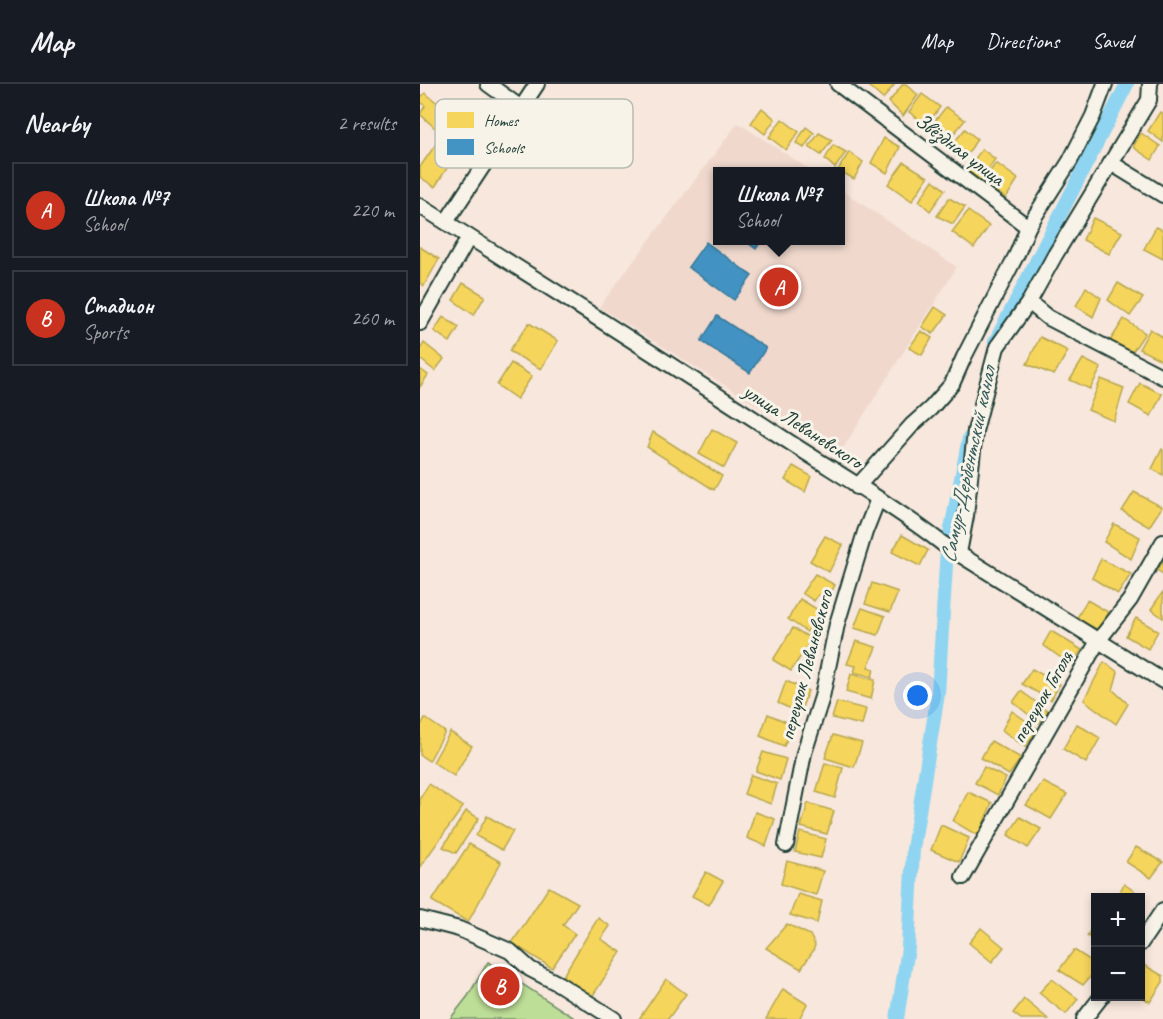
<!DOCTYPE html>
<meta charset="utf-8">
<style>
:root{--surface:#171b24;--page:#242831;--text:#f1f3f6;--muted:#9ea1a6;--line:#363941;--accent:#c8321e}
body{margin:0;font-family:Caveat,sans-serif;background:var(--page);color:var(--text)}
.controls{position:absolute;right:18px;bottom:18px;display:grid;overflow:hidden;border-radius:0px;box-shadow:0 3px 9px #0003}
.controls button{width:54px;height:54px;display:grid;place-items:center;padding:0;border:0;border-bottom:2px solid var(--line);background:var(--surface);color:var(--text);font:30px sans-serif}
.you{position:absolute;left:498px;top:612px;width:21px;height:21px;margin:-15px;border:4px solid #fff;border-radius:50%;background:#1a73e8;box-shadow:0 0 0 9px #1a73e833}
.badge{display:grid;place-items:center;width:39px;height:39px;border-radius:50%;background:var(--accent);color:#fff;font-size:20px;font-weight:700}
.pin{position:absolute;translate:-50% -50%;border:3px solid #fff;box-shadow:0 2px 6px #0006}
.popup{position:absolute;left:293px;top:83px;width:132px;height:78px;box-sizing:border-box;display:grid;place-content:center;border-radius:0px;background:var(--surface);filter:drop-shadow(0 2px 4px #0005);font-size:20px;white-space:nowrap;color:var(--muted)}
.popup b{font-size:22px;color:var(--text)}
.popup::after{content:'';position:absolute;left:50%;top:100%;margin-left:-12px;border:12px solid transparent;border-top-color:var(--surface)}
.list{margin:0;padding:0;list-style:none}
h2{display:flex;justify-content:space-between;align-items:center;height:78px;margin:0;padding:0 24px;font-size:26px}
h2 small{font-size:20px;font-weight:400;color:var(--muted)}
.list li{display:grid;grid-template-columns:39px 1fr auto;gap:18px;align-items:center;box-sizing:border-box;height:96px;margin:0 12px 12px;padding:0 12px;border:2px solid var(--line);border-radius:0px}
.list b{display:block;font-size:22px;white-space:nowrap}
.list p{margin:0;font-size:20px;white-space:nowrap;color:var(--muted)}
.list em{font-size:20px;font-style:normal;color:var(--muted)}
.map{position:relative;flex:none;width:743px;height:935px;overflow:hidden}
header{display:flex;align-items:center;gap:36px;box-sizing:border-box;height:84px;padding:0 30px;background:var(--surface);border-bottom:2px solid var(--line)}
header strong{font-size:28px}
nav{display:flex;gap:33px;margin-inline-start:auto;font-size:21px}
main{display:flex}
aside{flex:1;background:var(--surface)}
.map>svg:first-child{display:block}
.built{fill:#f0d8cd}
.green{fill:#bdde97;stroke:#6e8e66;stroke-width:1.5}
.homes{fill:#f6d55c;stroke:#b6a750;stroke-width:1.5}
.schools{fill:#4393c3;stroke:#387998;stroke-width:1.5}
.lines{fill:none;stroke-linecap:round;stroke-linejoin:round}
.canal{stroke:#8fd5f1;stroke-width:14}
.street-casing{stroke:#1f3d34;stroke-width:18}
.street{stroke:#f7f3e8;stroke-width:14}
.labels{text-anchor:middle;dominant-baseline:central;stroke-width:6;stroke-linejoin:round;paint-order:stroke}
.street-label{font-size:21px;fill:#1f3d34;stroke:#f7f3e8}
.water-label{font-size:22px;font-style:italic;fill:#355b5a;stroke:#f7f3e8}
.key{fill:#f7f3e8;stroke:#b6bcb2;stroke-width:1.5}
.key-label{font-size:16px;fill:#1f3d34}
</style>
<header>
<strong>Map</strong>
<nav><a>Map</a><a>Directions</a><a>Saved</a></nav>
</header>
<main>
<aside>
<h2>Nearby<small>2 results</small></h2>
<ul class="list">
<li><span class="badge">A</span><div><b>Школа №7</b><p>School</p></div><em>220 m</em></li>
<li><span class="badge">B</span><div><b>Стадион</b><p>Sports</p></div><em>260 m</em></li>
</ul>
</aside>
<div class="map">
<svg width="743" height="935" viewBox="0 0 743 935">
<rect width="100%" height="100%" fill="#f8e7dc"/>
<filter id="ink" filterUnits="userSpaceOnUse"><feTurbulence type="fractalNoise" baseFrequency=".0167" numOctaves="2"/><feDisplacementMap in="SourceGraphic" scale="12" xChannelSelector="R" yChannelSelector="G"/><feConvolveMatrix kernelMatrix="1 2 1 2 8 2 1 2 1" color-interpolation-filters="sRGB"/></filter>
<g filter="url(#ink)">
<path class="built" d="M318,39l74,48 -94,1v68h123v-50l116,77 -119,189 -239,-149z"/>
<path class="green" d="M68,878l88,57h-126l18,-23z"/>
<g class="homes">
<path d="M446,0h29l-12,15z"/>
<path d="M483,0h3l12,11 -15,21 -14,-14z"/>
<path d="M5,9l20,16 -7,6 5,5 -7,9 -16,-15 5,-8 -5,-5v-3z"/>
<path d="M502,10l18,13 -13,18 -18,-13z"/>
<path d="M526,23l19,13 -17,21 -18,-14z"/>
<path d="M342,24l13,11 -10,15 -14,-11z"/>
<path d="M740,28l3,1v29l-15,-11z"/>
<path d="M362,35l17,13 -13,18 -17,-13z"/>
<path d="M29,41l17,13 -31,49 -15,-10v-10z"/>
<path d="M386,43l8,6 -10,15 -8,-5z"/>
<path d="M545,45l12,10 -14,23 -15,-12z"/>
<path d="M399,49l13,7 -11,15 -12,-8z"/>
<path d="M721,49l19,13 -8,14 -19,-13z"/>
<path d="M464,54l16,9 -13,26 -16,-10z"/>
<path d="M413,61l13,7 -11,16 -10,-9z"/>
<path d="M562,65l13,10 -14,22 -14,-11z"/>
<path d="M429,68l14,10 -9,17 -16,-9z"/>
<path d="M484,78l24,15 -16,24 -24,-17z"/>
<path d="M576,79l22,16 -12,19 -24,-16z"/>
<path d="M513,96l12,10 -15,21 -11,-10z"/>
<path d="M529,114l16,9 -12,17 -16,-8z"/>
<path d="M548,127l21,15 -15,22 -22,-16z"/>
<path d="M673,134l29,14 -13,22 -26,-14z"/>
<path d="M736,143l7,3v29l-19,-10z"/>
<path d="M0,163l19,12 -15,27 -4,-3z"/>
<path d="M43,199l22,13 -11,19 -21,-15z"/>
<path d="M698,199l25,15 -13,18 -22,-16z"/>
<path d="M666,203l15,11 -8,19 -17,-11z"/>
<path d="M515,223l12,8 -14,19 -11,-7z"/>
<path d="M23,233l16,10 -9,15 -16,-11z"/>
<path d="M704,235l21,14 -14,21 -21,-13z"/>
<path d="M109,239l29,18 -17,28 -32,-18z"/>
<path d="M730,245l13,8v24l-24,-12z"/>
<path d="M501,247l11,7 -10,17 -13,-7z"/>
<path d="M620,253l28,14 -14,24 -27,-11z"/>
<path d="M4,259l20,16 -9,12 -15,-12v-9z"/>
<path d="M663,275l18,9 -11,21 -20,-9z"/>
<path d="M91,279l21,13 -15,23 -20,-14z"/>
<path d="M0,285l8,6 -8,12z"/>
<path d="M681,295l23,9 -10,33 -26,-11z"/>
<path d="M720,299l22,11 -11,22 -22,-12z"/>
<path d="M292,345l25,14 -13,25 -25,-14z"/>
<path d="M233,348l69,44 -8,14 -67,-43z"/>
<path d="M742,365l1,1v25l-11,-6z"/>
<path d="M373,382l18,10 -6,16 -20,-12z"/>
<path d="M714,408l28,15 -13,20 -27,-16z"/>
<path d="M694,440l26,13 -9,22 -27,-17z"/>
<path d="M482,451l26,15 -8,16 -28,-14z"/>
<path d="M405,452l18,9 -14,27 -19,-11z"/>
<path d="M681,475l30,15 -13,20 -26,-16z"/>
<path d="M743,477v13l-6,-4z"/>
<path d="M395,490l20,11 -7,13 -10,-3 -4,6 -12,-8z"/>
<path d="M452,499l26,9 -8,20 -25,-8z"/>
<path d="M742,509h1v25l-12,-9z"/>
<path d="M380,515l20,12 -13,21 -19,-13z"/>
<path d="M667,516l21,12 -10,18 -21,-12z"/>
<path d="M442,524l23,8 -7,19 -24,-7z"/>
<path d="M716,534l22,13 -10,18 -22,-13z"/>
<path d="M373,544l19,11 -21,32 -18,-11z"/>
<path d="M631,547l31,19 -11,15 -28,-20z"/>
<path d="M436,557l20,6 -8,20 6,2 -2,8 -18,-5 2,-6 -9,-2z"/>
<path d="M684,578l14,10 -5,18 15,14 -12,20 -32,-24z"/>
<path d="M612,585l28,15 -9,16 -29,-16z"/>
<path d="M431,590l24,6 -4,19 -25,-7z"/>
<path d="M366,597l22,10 -8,22 -22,-10z"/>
<path d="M601,607l27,20 -9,12 -26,-21z"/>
<path d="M417,618l29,7 -4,16 -30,-7z"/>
<path d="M592,627l26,18 -13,18 -23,-17z"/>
<path d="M348,630l25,11 -9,21 -24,-10z"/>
<path d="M5,634l20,14 -16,29 -9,-6v-28z"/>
<path d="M657,640l23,14 -14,25 -23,-14z"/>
<path d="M30,648l22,14 -18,30 -21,-14z"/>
<path d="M413,651l29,8 -8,24 -29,-9z"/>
<path d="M571,657l30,17 -12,17 -28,-17z"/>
<path d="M343,668l23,7 -6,21 -24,-9z"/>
<path d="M405,679l18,5 -8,30 -19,-6z"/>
<path d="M564,683l22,11 -8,17 -23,-12z"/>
<path d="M331,691l26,9 -6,20 -27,-10z"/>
<path d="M623,698l24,12 -16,25 -25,-14z"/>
<path d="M9,700l34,23 -43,60v-69z"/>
<path d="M548,708l24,11 -14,33 -25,-15z"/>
<path d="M388,719l26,8 -7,23 -26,-7z"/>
<path d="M46,727l13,7 -23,35 -13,-6z"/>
<path d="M335,728l20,7 -9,27 -19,-8z"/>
<path d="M67,732l26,15 -11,19 -26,-14z"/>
<path d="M600,733l21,12 -13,19 -20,-13z"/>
<path d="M521,741l28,13 -10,24 -28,-12z"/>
<path d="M380,748l26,7 -5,19 -26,-6z"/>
<path d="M49,760l32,18 -33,60 -36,-21z"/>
<path d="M716,763l27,15 -12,16 -25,-16z"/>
<path d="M367,777l36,10 -7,24 -35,-11z"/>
<path d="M286,788l17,9 -14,24 -17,-9z"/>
<path d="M704,800l16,11 -1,3 -22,-1z"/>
<path d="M129,803l29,16 -15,22 12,9 -23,34 -40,-25z"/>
<path d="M378,810l24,7 -5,22 -27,-8z"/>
<path d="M178,834l12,8 -9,13 20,13 -29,45 -31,-18z"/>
<path d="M676,837v21l-9,-6z"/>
<path d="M367,840l23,11 5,10 -2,6 -12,18 -35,-21z"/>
<path d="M561,844l23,19 -12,15 -23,-19z"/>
<path d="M654,866l22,14v6l-13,15 -24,-15z"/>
<path d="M721,879l22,13v6l-13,20 -10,-6z"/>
<path d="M246,895l20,15 -18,25h-29z"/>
<path d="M632,895l26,20 -12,15 -27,-21z"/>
<path d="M363,905l24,15 -8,15h-33z"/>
<path d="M604,915l24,20h-27l-8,-6z"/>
</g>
<g class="schools">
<path d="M324,156h18l-6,9z"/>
<path d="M286,158l46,34 -18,24 -46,-33z"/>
<path d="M297,232l49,32 -16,25 -49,-32z"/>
</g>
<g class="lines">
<g class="canal">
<path d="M575,258l132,-258"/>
<path d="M477,935l11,-71 5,-99 25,-155 9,-145 22,-111"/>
</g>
<g class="street-casing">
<g id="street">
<path d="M68,0l33,24"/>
<path d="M418,0l190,143"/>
<path d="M691,79l52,32"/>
<path d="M0,122c121,76 241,152 360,230 55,36 111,68 163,108l220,137"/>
<path d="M26,138l91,-138"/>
<path d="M609,218l18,15 116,60"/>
<path d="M0,239l49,-86"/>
<path d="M437,403l55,-62 19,-17 21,-24 12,-27 53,-103 11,-27 42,-66 23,-45 12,-32"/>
<path d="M539,469l7,-37 9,-85 22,-84 32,-45 26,-47 94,-155 1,-16"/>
<path d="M366,761l18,-92 18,-56 15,-73 28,-92 13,-33"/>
<path d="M543,793l135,-236 32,-41 33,-58"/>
<path d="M0,835l39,10 51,22 20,18 29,15 55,35"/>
<path d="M720,860l23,-34"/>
<path d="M664,935l18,-23"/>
</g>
</g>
<use href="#street" class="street"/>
</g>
</g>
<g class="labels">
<g class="street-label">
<text transform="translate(540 65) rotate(37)">Звёздная улица</text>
<text transform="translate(383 342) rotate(33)">улица Леваневского</text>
<text transform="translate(386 581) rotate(-75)">переулок Леваневского</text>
<text transform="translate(622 613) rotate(-60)">переулок Гоголя</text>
</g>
<g class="water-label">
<text transform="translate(548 381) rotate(-78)">Самур-Дербентский канал</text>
</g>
</g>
<rect x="15" y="15" width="198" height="69" rx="9" class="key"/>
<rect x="27" y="28" width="27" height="16" fill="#f6d55c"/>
<rect x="27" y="55" width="27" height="16" fill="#4393c3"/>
<g class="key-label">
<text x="64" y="42">Homes</text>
<text x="64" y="69">Schools</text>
</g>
</svg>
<div class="controls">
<button>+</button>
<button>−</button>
</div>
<div class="you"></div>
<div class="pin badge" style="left:359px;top:203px">A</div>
<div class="popup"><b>Школа №7</b>School</div>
<div class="pin badge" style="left:80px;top:902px">B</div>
</div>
</main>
